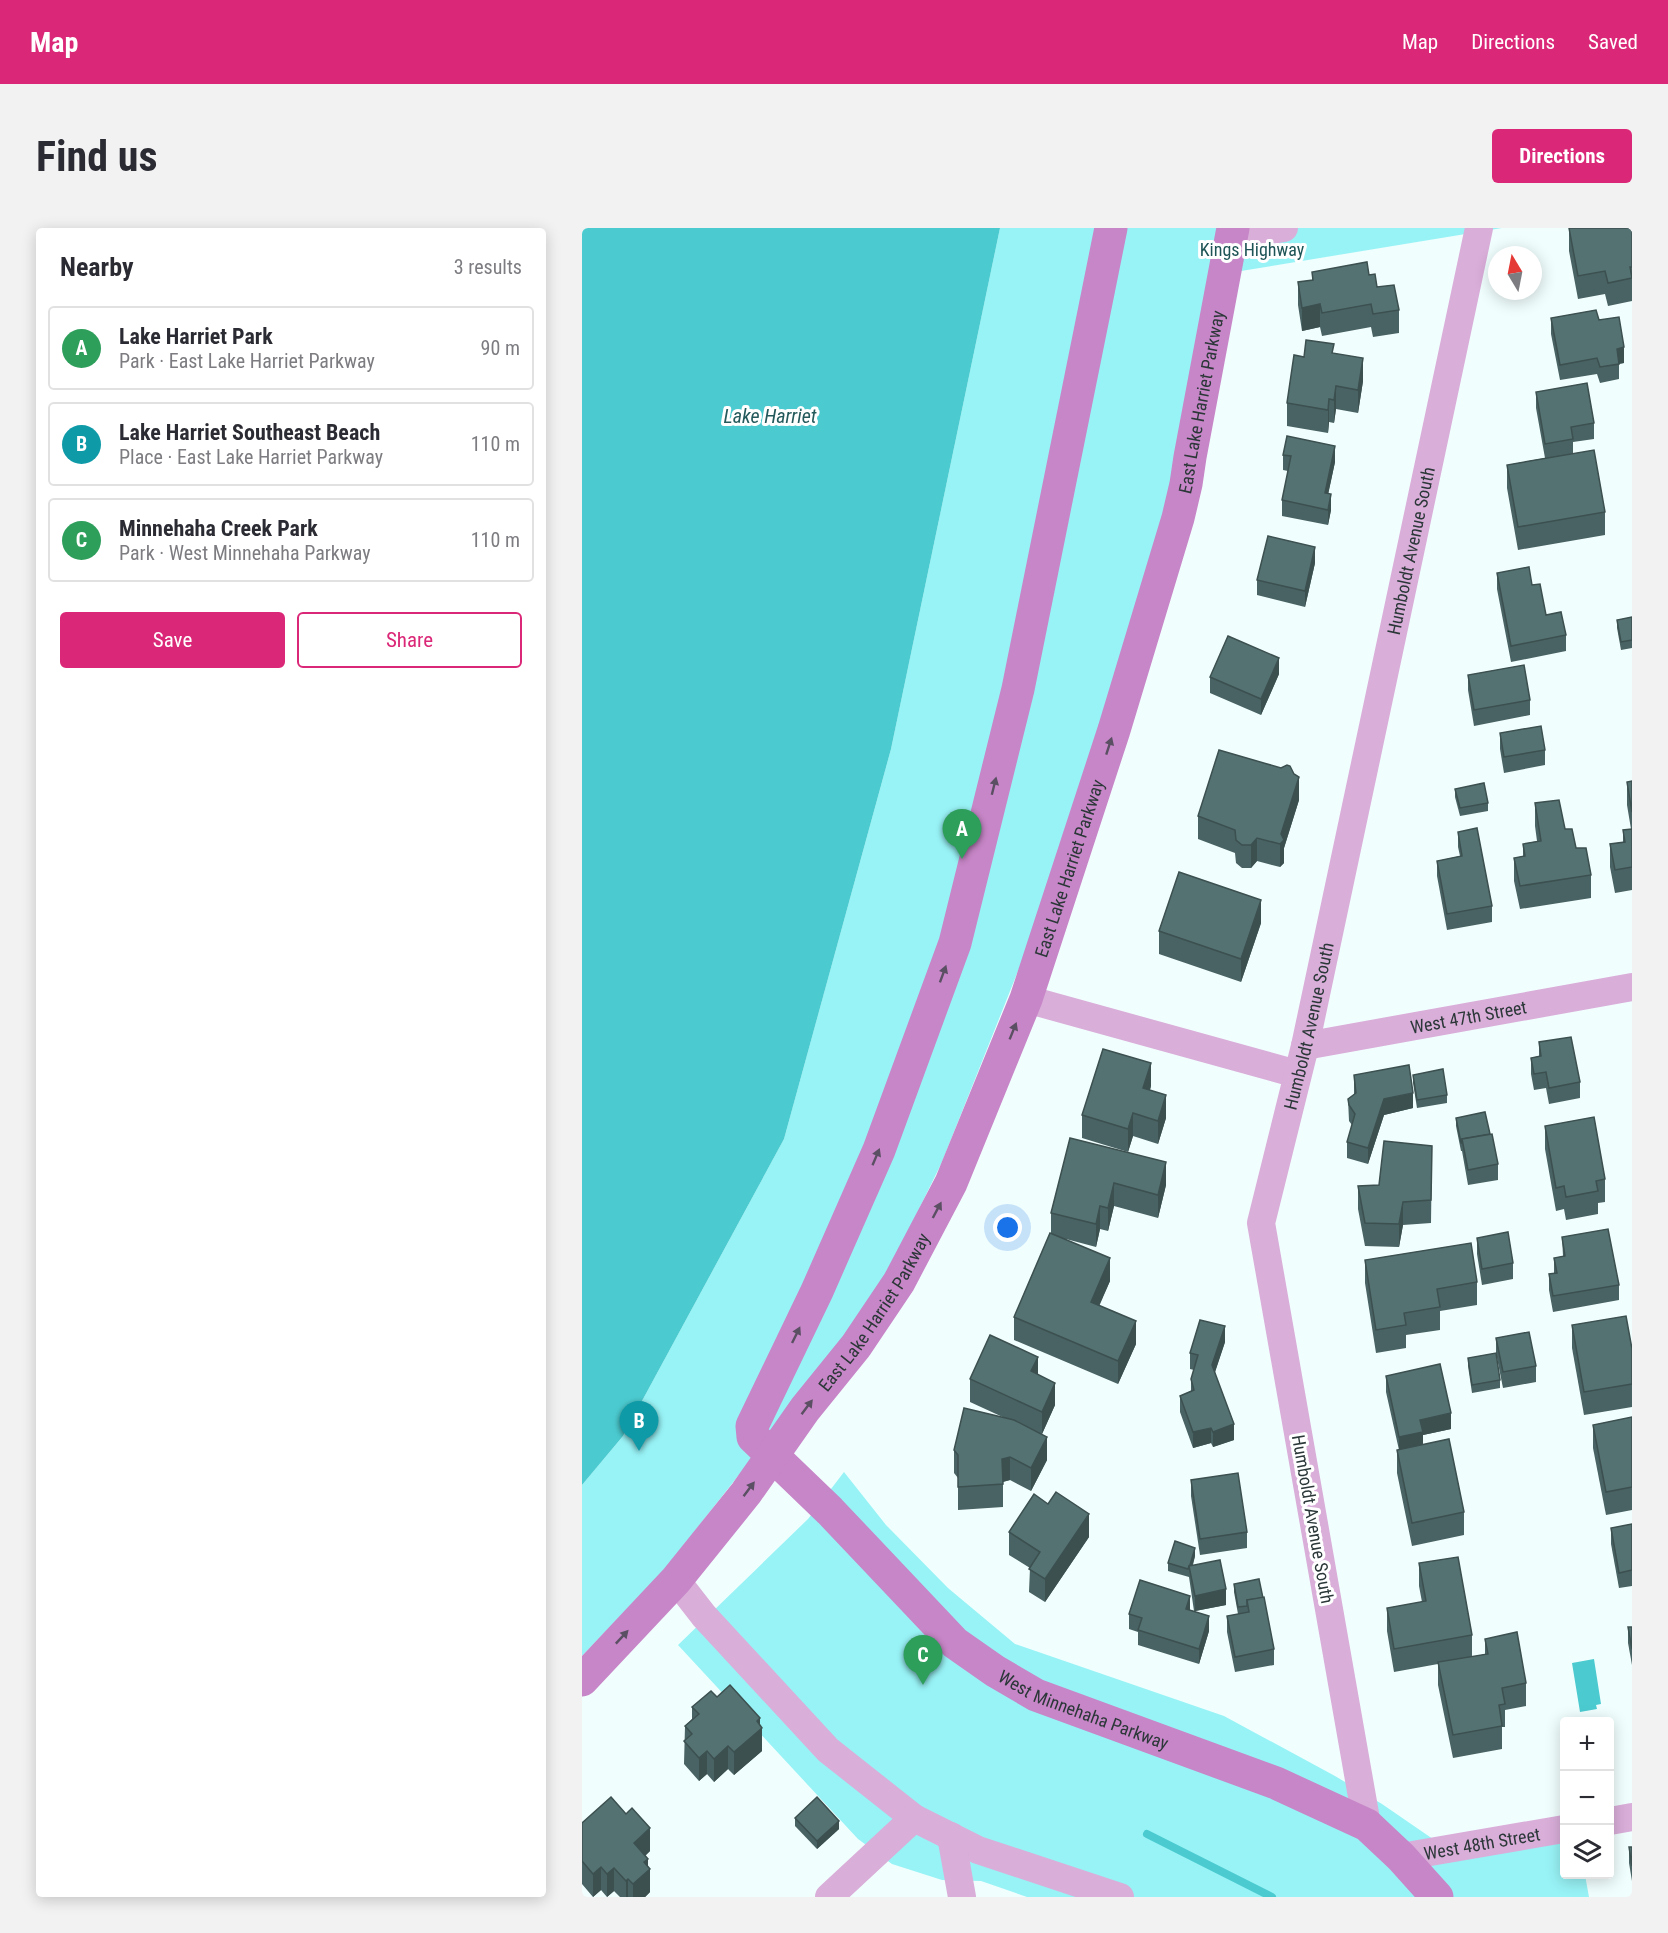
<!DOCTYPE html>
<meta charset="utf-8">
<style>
:root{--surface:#fff;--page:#f2f2f3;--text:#2b2b33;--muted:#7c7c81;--line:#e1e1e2;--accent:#db2777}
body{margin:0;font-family:"Roboto Condensed",sans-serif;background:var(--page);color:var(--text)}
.controls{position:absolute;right:18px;bottom:18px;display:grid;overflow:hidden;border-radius:6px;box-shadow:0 3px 15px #0003}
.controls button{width:54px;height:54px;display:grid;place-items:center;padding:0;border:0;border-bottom:2px solid var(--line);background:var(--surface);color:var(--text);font:30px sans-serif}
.compass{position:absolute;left:906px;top:18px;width:54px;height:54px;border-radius:50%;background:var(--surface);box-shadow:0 3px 15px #0003;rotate:350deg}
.you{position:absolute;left:426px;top:1000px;width:21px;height:21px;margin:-15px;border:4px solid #fff;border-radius:50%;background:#1a73e8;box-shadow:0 0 0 9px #1a73e833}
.badge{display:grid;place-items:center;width:39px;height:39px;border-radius:50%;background:var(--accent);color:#fff;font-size:20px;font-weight:700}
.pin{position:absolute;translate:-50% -50px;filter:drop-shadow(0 2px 3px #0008)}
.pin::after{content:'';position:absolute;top:32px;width:21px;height:18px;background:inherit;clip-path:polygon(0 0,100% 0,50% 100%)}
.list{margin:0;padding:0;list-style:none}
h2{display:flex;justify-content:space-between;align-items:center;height:78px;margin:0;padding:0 24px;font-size:26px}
h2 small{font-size:20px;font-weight:400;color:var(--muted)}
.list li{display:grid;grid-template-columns:39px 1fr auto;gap:18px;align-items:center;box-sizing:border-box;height:84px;margin:0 12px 12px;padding:0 12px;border:2px solid var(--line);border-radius:6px}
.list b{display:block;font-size:22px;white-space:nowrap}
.list p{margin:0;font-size:20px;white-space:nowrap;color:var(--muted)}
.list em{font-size:20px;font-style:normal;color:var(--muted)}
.actions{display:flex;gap:12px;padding:18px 24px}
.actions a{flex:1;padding:14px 0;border:2px solid var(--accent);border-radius:6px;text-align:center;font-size:21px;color:var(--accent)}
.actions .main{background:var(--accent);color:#fff}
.icon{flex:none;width:33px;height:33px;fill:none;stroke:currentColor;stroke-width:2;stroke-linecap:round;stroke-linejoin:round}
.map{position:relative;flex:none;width:1050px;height:1669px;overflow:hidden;border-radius:6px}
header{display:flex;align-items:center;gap:36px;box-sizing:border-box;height:84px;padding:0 30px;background:var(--accent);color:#fff}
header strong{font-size:28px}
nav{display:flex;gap:33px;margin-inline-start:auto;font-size:21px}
.intro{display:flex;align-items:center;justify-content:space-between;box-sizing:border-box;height:144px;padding:0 36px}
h1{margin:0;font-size:42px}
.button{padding:15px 27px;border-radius:6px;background:var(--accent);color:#fff;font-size:21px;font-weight:700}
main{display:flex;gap:36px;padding:0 36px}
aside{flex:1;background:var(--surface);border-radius:6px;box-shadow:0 3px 15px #0003}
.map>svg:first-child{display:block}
.green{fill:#98f3f6}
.water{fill:#4bcbd0}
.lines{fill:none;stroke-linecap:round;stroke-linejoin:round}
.stream{stroke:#4bcbd0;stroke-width:8}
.street{stroke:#d9aed9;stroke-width:28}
.secondary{stroke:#c786c7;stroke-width:33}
.wall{fill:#496263}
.shaded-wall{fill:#3c5050}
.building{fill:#557273;stroke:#3c5050;stroke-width:1.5}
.oneway{fill:#5a4f63}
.labels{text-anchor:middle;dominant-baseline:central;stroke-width:6;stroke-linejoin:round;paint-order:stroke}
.park-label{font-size:18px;fill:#1e5456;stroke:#fff}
.street-label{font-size:18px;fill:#2b3738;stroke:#fff}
.water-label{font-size:20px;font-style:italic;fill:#245a5c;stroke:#fff}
</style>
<header>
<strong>Map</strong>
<nav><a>Map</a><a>Directions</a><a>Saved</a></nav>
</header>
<div class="intro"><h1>Find us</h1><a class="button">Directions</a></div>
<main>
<aside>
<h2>Nearby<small>3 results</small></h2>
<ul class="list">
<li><span class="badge" style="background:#2e9e5b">A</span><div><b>Lake Harriet Park</b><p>Park · East Lake Harriet Parkway</p></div><em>90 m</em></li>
<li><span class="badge" style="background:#0f9aa8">B</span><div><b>Lake Harriet Southeast Beach</b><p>Place · East Lake Harriet Parkway</p></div><em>110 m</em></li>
<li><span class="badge" style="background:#2e9e5b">C</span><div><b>Minnehaha Creek Park</b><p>Park · West Minnehaha Parkway</p></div><em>110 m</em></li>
</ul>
<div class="actions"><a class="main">Save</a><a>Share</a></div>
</aside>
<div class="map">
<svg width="1050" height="1669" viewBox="0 0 1050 1669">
<rect width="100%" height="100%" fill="#f1fefe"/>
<g class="green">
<path d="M418,0h502l-261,43 -127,459 -172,432 -49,100 -42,66 -69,92 -118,150 -82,86v-171l41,-49 161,-297 107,-390z"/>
<path d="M262,1244l42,53 62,63 67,56 209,72 111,60 47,28 80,55 102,-18v33l21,1 4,22h-562l-46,-16 -39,-1 -50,-16 -34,-25 -180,-194 130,-126z"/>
</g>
<g class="water">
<path d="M0,0h418l-109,521 -107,390 -161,297 -41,49z"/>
<path d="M1012,1431l7,45 -5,1 1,4 -17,3 -8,-49z"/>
</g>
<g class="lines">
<path class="stream" d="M565,1606l125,63"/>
<g class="street">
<path d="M649,9l53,-9"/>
<path d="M444,771l271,75"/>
<path id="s1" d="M723,818l327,-59"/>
<path d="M94,1352l28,36 124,134 86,68 64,32 142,47"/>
<path d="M1028,1593l22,-4"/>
<path id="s2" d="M785,1597l-106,-602 44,-177 174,-818"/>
<path d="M369,1608l11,61"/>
<path id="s3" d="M819,1629l163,-28"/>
<path d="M247,1669l85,-79"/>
</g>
<g class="secondary">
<path id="s4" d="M529,0l-93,461 -63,254 -76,207 -62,141 -65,135 1,11 77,74 125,132 40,28 41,24 240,88 91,42 34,32 36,40"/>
<path id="s5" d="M0,1452l94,-100 70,-87 59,-84 51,-63 43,-64 52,-99 75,-184 88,-269 64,-212 8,-34 4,-27 43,-229"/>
</g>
</g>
<g class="wall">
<path d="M987,0h63v73l-24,5 -3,-12 -27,5 -9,-48z"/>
<path d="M730,44l57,3 8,12 22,23v23l-26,4 -2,-10 -49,9 -2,-9 -18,4 -4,-26v-23l14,-2z"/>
<path d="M969,90l48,2 25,43 -5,1v15l-19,4 -3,-9 -37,6 -9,-46z"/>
<path d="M752,126l29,27 -5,32 -22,-4 -2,14 -5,-1 -1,11 -41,-7v-23l17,-46z"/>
<path d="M954,164l58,31v16l-21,3v11l32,59v23l-87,15 -11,-62v-23l38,-7 -9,-50z"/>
<path d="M701,227l52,7 -7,32 3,16 -3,15 -46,-9v-16l6,-29 -5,-1z"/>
<path d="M733,335l-10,44 -48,-12v-15z"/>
<path d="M915,345l35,12 14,30 20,20v16l-55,11 -14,-73z"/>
<path d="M1050,389v31l-11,2 -4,-22v-8z"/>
<path d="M697,446l-18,41 -51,-22v-16z"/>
<path d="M886,447l62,25v15l-56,11 -6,-36z"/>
<path d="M918,505l45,17v15l-41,8 -4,-24z"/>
<path d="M1050,553v109l-17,3 -5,-26v-23l13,-2v-12l8,-1 -4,-24v-23z"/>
<path d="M873,561l33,14v8l-28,5 -5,-19z"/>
<path d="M717,572l-15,48v15l-4,4 -23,-6 -6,7h-9l-6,-5 -1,-10 -37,-14v-23z"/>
<path d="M953,575l30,26 26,46v23l-71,11 -6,-28v-23l9,-2v-12l14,-3 -2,-15z"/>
<path d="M876,604l34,74v16l-45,8 -10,-54v-15l23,-5 -2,-9z"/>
<path d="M679,695l-20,59 -82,-28v-23z"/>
<path d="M957,814l41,40v16l-31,6 -3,-16 -12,2 -3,-16v-16l8,-2z"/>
<path d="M772,847l59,33 -29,7 -16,49 -21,-6v-16l5,-17 -3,-4 -1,-22 6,-4z"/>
<path d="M831,847l34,20v8l-30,5 -4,-25z"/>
<path d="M569,858l-1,4 16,28 -8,26 -25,-8 -5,16 -46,-14v-23z"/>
<path d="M874,890l34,16 8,30v16l-30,5 -6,-34h-1l-5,-25z"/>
<path d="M963,898l60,53v23l-7,1v11l-32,6 -2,-11 -8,2 -11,-62z"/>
<path d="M488,910l96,47 -8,33 -44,-12 -6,25 -8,-2 -4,18 -30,-8 44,42 -11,24 37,39 -18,40 -104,-44v-23l37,-84v-20z"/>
<path d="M850,918l-1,77 -28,2 -4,22 -34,-1 -7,-37v-23l21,-1z"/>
<path d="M980,1009l57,48v15l-66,12 -4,-22v-16l5,-1v-15l9,-2z"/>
<path d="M895,1010l36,25v16l-31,6 -5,-31z"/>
<path d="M783,1032l112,22v23l-37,6v19l-34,5v13l-30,5 -11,-70z"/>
<path d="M990,1097l60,24v58l-48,8 -12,-67z"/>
<path d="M914,1110l40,28v16l-33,6 -7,-35z"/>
<path d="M643,1114l-10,30 19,68 -21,7 -2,-4 -18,5 -13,-36v-16l11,-5v-12l3,-9 -4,-1v-16z"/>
<path d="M886,1130l32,22v8l-28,5 -4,-27z"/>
<path d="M456,1146l17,31 -13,29 5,26 -16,31 -21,-11 -7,2v25l-45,3v-32l-4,-5v-23l53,-31 -37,-17v-23z"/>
<path d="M804,1148l65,53 -28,6v10l41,67v23l-52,11 -15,-73v-23h2l-13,-58z"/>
<path d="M1050,1189v93l-26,5 -13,-67v-23z"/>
<path d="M609,1252l56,52v16l-47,7 -9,-59z"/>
<path d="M1050,1296v62l-13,2 -8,-44v-16z"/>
<path d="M427,1304l80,5 -44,65 -16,-10 1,-24 -21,-13z"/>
<path d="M613,1328l-2,9 33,40 -31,6 14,20 -10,33 -61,-19v-13l-9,-3v-15l61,-4 4,1 -5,-34 -21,-6v-8z"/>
<path d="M837,1335l53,72v22l13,-3v-15l41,44v23l-21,4v17h-3v22l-49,9 -15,-73v-21l-44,8 -7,-41v-23l35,-6 -3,-16z"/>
<path d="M677,1351l15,70v16l-39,7 -8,-40v-16l11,-2 -4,-22v-8z"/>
<path d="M1046,1399h4v38l-4,-22z"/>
<path d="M135,1469l43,28 2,26 -28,24 -6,-6 -14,13 -7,-8 -8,7 -15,-17 1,-38 7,-7v-12z"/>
<path d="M213,1590l44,11 -22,20 -22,-23z"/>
<path d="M0,1595l68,28 -5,5 3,10 2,26 -5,5h-25l-6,-6 -7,6 -6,-7 -8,7 -11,-13z"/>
<path d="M1047,1619h3v34l-3,-18z"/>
</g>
<g class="shaded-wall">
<path d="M738,76v23l-18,4v-23z"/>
<path d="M1042,119v16l-7,1v-15z"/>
<path d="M781,130v23l-5,32v-23z"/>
<path d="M754,158v23l-2,14v-23z"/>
<path d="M747,171v23l-1,11v-23z"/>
<path d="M753,218v16l-10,47v-16z"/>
<path d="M749,266v16l-3,15v-15z"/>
<path d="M733,319v16l-10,44v-16z"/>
<path d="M697,430v16l-18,41v-16z"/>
<path d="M717,549v23l-15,48v15l-4,4v-23l1,-10z"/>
<path d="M675,610v23l-6,7v-23z"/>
<path d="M679,672v23l-20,59v-23z"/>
<path d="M569,835v23l-8,25v-23z"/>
<path d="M831,865v15l-29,7 -16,49v-16l16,-49z"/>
<path d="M584,867v23l-8,26v-23z"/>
<path d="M551,885v23l-5,16v-23z"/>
<path d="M584,934v23l-8,33v-23z"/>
<path d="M532,955v23l-6,25v-23z"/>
<path d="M821,974v23l-4,22v-23z"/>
<path d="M518,978v23l-4,18v-23z"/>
<path d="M528,1030v23l-19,44v-23z"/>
<path d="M554,1093v23l-18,40v-23z"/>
<path d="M643,1098v16l-13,39v-16z"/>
<path d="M456,1129v23l-7,-9z"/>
<path d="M473,1155v22l-13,29v-22z"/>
<path d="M869,1185v16l-28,6v12l-24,6v-16l21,-17z"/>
<path d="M652,1196v16l-21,7v-15z"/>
<path d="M629,1200v15l-18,5v-16z"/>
<path d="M465,1209v23l-16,31v-23z"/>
<path d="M428,1229v23l-8,2v-23z"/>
<path d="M507,1286v23l-44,65v-23z"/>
<path d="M613,1320v8l-5,17 -1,-5z"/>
<path d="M644,1361v16l-31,6v-15z"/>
<path d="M608,1368v15l-4,-2z"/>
<path d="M627,1388v15l-10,33v-15z"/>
<path d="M178,1490v11l2,-1v23l-28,24v-23l23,-31z"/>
<path d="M146,1518v23l-14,13v-23z"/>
<path d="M125,1523v23l-8,7v-23z"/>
<path d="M257,1593v8l-22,20v-8z"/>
<path d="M68,1600v23l-16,15v-23z"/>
<path d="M66,1631v12l2,-2v23l-5,5h-12v-13l11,-22z"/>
<path d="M19,1639v23l-8,7v-23z"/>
<path d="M32,1640v23l-7,6v-23z"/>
<path d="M46,1651v18h-2v-16z"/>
</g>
<g class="building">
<path d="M987,0h63v39h-2l2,11 -24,5 -3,-12 -27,5z"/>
<path d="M785,34l2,13 6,-1 2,13 17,-2 5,25 -26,4 -2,-10 -49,9 -2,-9 -18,4 -4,-26 15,-2 -1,-8z"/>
<path d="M1014,82l3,10 20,-3 5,30 -7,2 2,15 -19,3 -3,-9 -37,7 -9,-47z"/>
<path d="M724,112l28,4 -2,9 31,5 -5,32 -22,-4 -2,14 -5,-1 -1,11 -41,-7 7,-48 10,2z"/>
<path d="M1005,155l7,40 -23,4 2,12 -28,5 -9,-52z"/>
<path d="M705,208l48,10 -10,47 6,1 -3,16 -46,-10 9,-44 -8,-1z"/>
<path d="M1012,222l11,62 -87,15 -11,-62z"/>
<path d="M686,308l47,11 -10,44 -48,-11z"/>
<path d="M947,339l3,18 8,-1 6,31 15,-3 5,23 -55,11 -14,-73z"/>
<path d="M1050,389v23l-11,2 -4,-22z"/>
<path d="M646,408l51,22 -18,41 -51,-22z"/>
<path d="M942,437l6,35 -56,10 -6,-35z"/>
<path d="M959,498l4,24 -41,7 -4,-24z"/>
<path d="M637,522l62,18 6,-3 3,1 4,8 5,3 -18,57 3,6 -4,4 -23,-6 -6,7h-9l-6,-5 -1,-10 -37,-14z"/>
<path d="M1050,553v31l-5,-30z"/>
<path d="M902,555l4,20 -28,5 -5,-19z"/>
<path d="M977,572l6,29h7l4,19h10l5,27 -71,11 -6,-28 11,-2 -2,-12 18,-3 -6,-38z"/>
<path d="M895,600l15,78 -45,8 -10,-53 25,-5 -4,-24z"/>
<path d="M1050,601v38l-17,3 -5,-26 15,-2 -2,-12z"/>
<path d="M597,644l82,28 -20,59 -82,-28z"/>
<path d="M989,809l9,45 -31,6 -3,-16 -12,2 -3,-16 10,-2 -2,-14z"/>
<path d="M521,821l48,14 -8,25 23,7 -8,26 -25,-8 -5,16 -46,-14z"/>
<path d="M827,837l4,28 -29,6 -16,49 -21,-6 8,-28 -6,-9 -1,-6 8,-6 -2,-18z"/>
<path d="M861,841l4,26 -30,5 -4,-25z"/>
<path d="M903,884l5,22 -28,5v4h-1l-5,-25z"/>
<path d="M1012,889l11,62 -9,2 2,10 -32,6 -2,-11 -8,2 -11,-62z"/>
<path d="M910,906l6,30 -30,6 -6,-31z"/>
<path d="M488,910l96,24 -8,33 -44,-12 -6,25 -8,-2 -4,18 -45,-11z"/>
<path d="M802,913l48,5 -1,54 -28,2 -4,22 -34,-1 -7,-37 21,-1z"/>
<path d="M1026,1001l11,56 -66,11 -4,-22 8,-1 -3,-15 11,-2 -3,-19z"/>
<path d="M926,1004l5,31 -31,6 -5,-31z"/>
<path d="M468,1005l60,25 -19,44 45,19 -18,40 -104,-44z"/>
<path d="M889,1015l6,39 -40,7 3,18 -36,6 2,12 -30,5 -11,-70z"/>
<path d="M1044,1088l6,33v35l-48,8 -12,-67z"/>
<path d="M618,1092l25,6 -13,39 22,59 -21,8 -2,-4 -18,4 -13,-36 14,-6 -3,-11 7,-24 -8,-2z"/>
<path d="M947,1104l7,34 -33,6 -7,-34z"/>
<path d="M408,1107l48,22 -7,14 24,12 -13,29 -72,-33z"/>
<path d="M914,1125l4,27 -28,5 -4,-27z"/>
<path d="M858,1136l11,49 -31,7 3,12 -24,5 -13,-61z"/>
<path d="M382,1180l50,12 33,17 -16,31 -21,-11 -8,2 1,25 -45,3v-32l-4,-5z"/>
<path d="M1050,1189v70l-26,5 -13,-67z"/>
<path d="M867,1211l15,73 -52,11 -15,-73z"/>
<path d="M656,1245l9,59 -47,7 -9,-59z"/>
<path d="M474,1264l33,22 -44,65 -16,-10 11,-17 -31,-20 25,-38 14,10z"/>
<path d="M1050,1296v46l-13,3 -8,-45z"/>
<path d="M593,1313l20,7 -5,17 -1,1 -1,3 -20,-6z"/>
<path d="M876,1329l14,78 -78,14 -7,-41 39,-7 -7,-38z"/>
<path d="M638,1332l6,29 -31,7 -6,-30z"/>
<path d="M677,1351l4,19 -16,2v6l-9,1 -4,-23z"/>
<path d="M558,1352l50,16 -4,13 23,7 -10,33 -61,-19 4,-12 -13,-4z"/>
<path d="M682,1369l10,52 -39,8 -8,-41 22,-4 -2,-12z"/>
<path d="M1046,1399h4v22z"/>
<path d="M935,1404l9,51 -24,5 3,16 -6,1 3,21 -49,9 -15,-73 50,-8 -3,-15z"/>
<path d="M148,1457l30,33 -3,3 5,7 -28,24 -6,-6 -14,13 -7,-8 -8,7 -15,-17 8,-7 -7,-8 14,-12 -7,-7 19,-16 6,6z"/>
<path d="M29,1569l15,17 6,-6 18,20 -16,15 14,16 -4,3 6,7 -17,15 -5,-5 -2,2 -12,-13 -7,6 -6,-7 -8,7 -11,-13v-38z"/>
<path d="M235,1569l22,24 -22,20 -22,-23z"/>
<path d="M1047,1619h3v19z"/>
</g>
<defs><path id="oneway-solid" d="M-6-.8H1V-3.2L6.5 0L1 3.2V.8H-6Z" transform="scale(1.5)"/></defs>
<g class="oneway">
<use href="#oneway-solid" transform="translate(527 518) rotate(-72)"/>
<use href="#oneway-solid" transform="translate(412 558) rotate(-76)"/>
<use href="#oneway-solid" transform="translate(361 746) rotate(-70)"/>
<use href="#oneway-solid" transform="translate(431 803) rotate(-68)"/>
<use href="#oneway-solid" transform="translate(294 929) rotate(-67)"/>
<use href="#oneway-solid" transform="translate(355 982) rotate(-62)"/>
<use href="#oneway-solid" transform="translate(214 1107) rotate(-64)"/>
<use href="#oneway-solid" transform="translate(225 1179) rotate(-53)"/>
<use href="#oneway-solid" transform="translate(167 1261) rotate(-53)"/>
<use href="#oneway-solid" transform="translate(40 1409) rotate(-47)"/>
</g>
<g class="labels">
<g class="park-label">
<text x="670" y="21">Kings Highway</text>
</g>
<g class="street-label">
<text stroke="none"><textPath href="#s5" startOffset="1443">East Lake Harriet Parkway</textPath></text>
<text stroke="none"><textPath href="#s2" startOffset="1300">Humboldt Avenue South</textPath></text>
<text stroke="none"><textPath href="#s5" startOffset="958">East Lake Harriet Parkway</textPath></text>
<text stroke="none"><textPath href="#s1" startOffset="166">West 47th Street</textPath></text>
<text stroke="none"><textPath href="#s2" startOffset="814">Humboldt Avenue South</textPath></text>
<text stroke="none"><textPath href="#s5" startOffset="471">East Lake Harriet Parkway</textPath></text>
<text transform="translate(731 1291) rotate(80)">Humboldt Avenue South</text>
<text stroke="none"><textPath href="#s4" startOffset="1702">West Minnehaha Parkway</textPath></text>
<text stroke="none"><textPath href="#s3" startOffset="82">West 48th Street</textPath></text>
</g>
<g class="water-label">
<text x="188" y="188">Lake Harriet</text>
</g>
</g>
</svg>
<div class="controls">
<button>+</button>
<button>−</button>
<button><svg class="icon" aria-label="layers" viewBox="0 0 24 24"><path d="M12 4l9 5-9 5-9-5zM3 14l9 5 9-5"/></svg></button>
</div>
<svg class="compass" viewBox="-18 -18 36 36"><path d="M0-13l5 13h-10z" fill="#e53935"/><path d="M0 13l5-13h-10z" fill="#7c7c81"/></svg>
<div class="you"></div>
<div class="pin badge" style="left:380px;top:631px;background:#2e9e5b">A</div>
<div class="pin badge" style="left:57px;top:1223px;background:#0f9aa8">B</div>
<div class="pin badge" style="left:341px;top:1457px;background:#2e9e5b">C</div>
</div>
</main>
